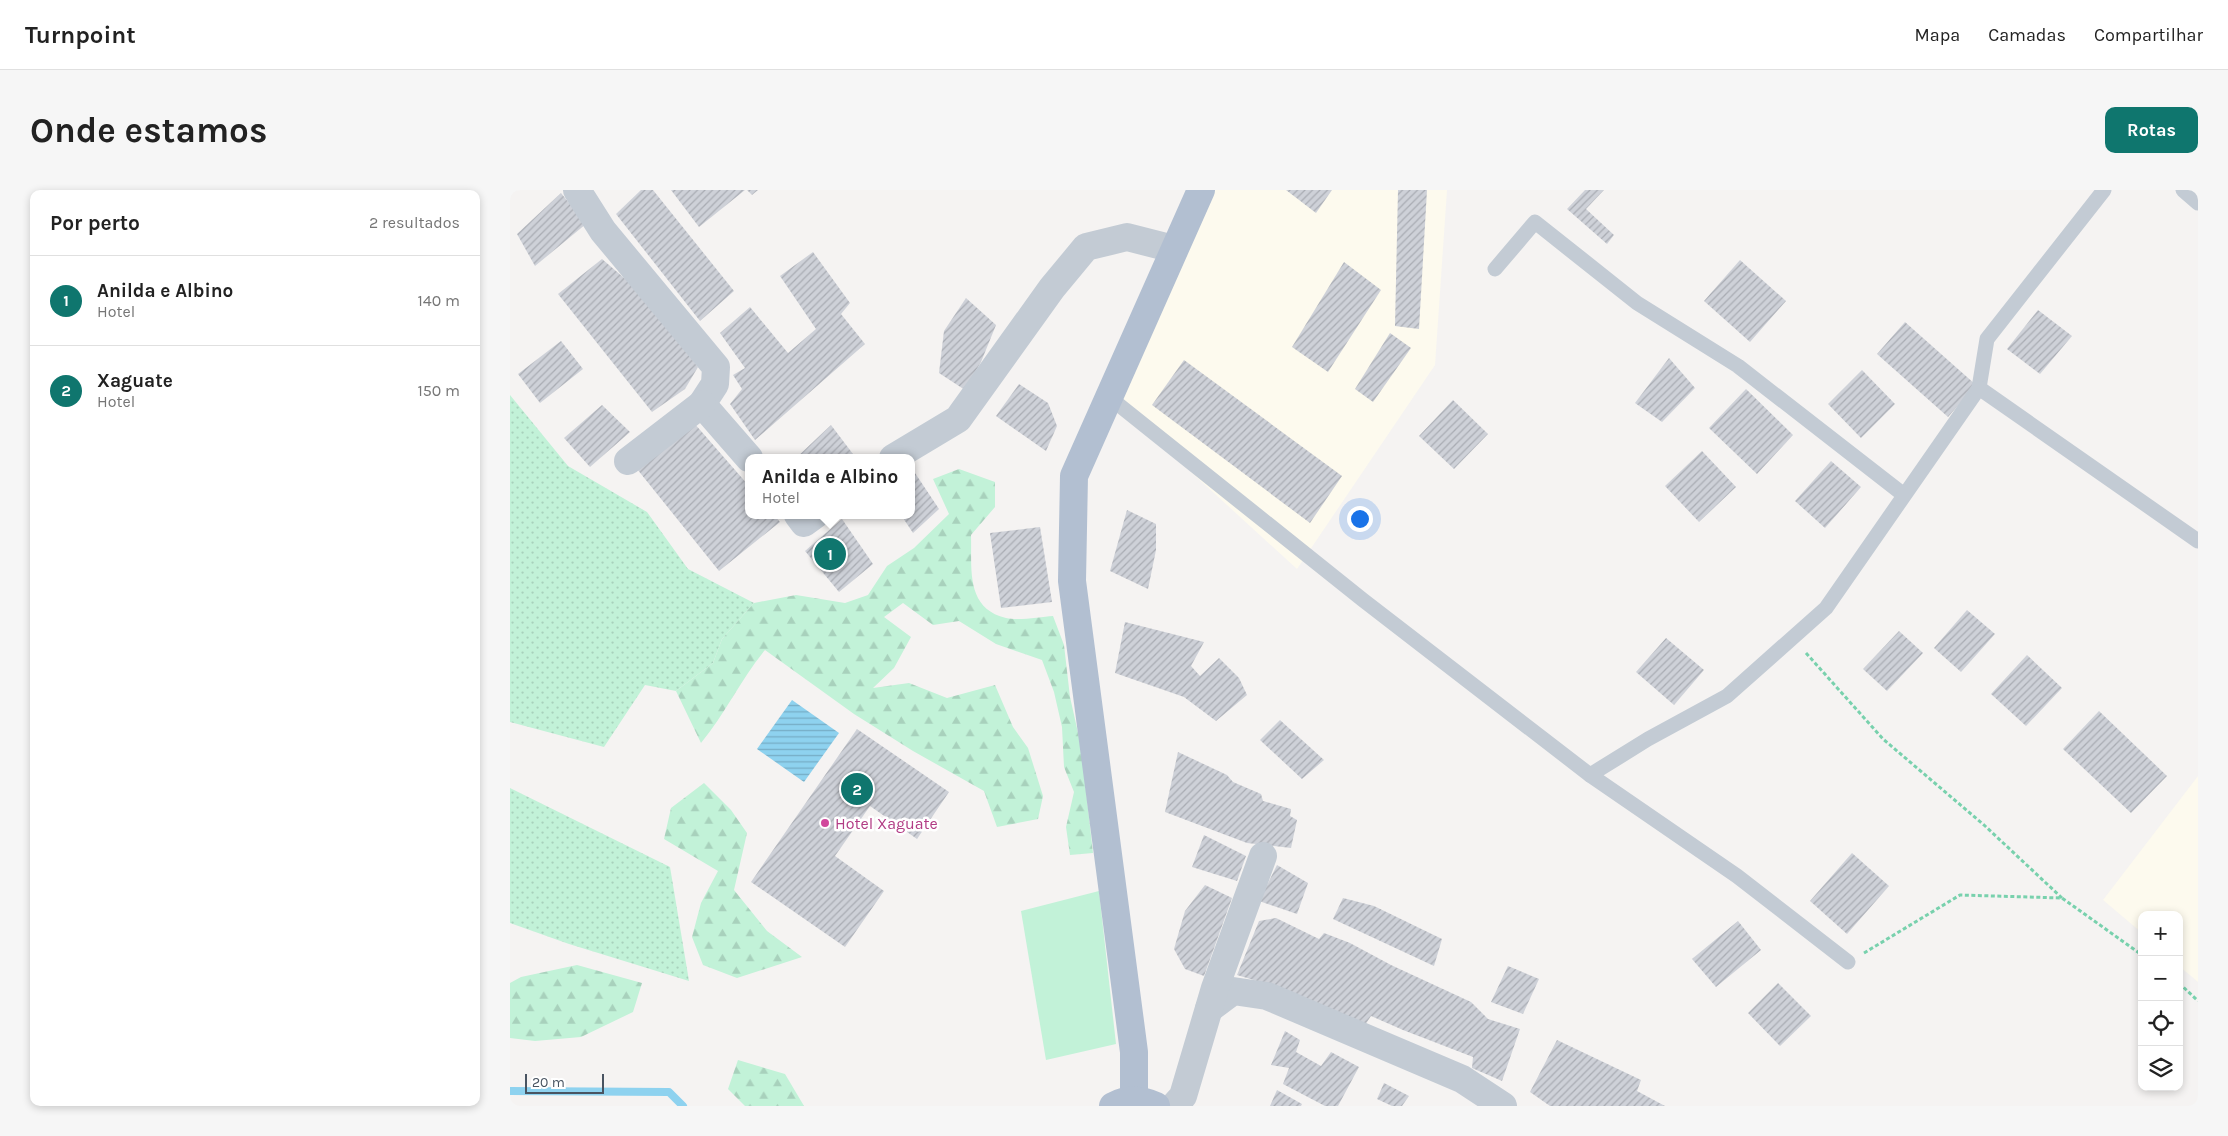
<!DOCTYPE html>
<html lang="pt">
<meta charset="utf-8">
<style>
:root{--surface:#fff;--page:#f6f6f6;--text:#222;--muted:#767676;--line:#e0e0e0;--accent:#0f766e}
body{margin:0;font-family:Karla,sans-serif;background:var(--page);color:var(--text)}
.controls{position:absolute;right:15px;bottom:15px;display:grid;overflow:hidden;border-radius:10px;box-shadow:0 2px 8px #0003}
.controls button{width:45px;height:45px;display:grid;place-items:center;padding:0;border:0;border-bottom:1px solid var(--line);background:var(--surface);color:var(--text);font:25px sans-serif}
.scale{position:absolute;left:15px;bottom:12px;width:79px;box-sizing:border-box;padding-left:5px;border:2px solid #495461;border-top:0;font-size:14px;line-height:18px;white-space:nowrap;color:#495461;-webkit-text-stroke:4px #fff;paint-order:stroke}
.you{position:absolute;left:849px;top:328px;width:18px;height:18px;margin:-12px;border:4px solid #fff;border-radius:50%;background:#1a73e8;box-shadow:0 0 0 8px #1a73e833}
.badge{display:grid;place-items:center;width:32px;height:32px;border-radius:50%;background:var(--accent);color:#fff;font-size:16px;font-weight:700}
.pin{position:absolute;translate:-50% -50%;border:2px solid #fff;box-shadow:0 1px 5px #0006}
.popup{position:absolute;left:235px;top:264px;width:170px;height:65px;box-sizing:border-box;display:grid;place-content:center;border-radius:10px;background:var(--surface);filter:drop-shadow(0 1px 4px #0005);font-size:16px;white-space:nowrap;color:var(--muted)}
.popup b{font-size:19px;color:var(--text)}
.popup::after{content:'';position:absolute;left:50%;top:100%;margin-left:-10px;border:10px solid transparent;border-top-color:var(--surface)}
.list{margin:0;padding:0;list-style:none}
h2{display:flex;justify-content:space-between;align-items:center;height:65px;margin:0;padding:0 20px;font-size:21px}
h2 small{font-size:16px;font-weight:400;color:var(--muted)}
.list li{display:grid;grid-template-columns:32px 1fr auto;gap:15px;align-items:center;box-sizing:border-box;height:90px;padding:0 20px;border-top:1px solid var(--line)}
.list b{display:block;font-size:19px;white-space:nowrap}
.list p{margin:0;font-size:16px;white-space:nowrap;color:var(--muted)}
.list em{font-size:16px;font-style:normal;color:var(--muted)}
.icon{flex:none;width:28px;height:28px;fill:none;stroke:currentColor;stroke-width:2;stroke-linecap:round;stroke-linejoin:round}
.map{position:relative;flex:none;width:1688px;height:916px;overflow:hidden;border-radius:10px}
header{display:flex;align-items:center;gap:30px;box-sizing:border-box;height:70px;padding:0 25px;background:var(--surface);border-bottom:1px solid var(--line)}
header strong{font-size:24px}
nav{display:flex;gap:28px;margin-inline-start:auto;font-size:18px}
.intro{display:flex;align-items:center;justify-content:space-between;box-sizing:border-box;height:120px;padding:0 30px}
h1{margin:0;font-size:35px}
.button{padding:12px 22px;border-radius:10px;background:var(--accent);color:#fff;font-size:18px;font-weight:700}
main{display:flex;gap:30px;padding:0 30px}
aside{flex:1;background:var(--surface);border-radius:10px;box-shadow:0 2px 8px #0003}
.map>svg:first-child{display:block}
.commercial{fill:#fdfaee}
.grass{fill:url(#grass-dots)}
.forest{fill:url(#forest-firs)}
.pitch{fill:#c2f2d8}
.water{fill:url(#water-rules)}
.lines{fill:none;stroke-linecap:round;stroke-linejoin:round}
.stream{stroke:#8ed2ef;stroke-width:8}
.building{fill:url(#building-hatch)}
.path{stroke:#78d1ad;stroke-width:3;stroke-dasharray:4 2.5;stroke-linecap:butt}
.lane{stroke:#c3cbd4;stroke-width:15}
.street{stroke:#c3cbd4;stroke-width:28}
.primary{stroke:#b2bfd1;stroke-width:28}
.hotel-dot{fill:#d1479c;stroke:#fff;stroke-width:2}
.labels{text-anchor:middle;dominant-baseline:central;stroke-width:5;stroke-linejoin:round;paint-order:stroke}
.hotel-label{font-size:16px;fill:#b23c85;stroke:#fff;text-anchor:start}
</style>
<header>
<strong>Turnpoint</strong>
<nav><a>Mapa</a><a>Camadas</a><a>Compartilhar</a></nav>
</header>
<div class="intro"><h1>Onde estamos</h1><a class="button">Rotas</a></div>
<main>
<aside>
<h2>Por perto<small>2 resultados</small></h2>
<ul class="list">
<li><span class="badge">1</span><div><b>Anilda e Albino</b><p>Hotel</p></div><em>140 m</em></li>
<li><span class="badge">2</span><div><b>Xaguate</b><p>Hotel</p></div><em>150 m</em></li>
</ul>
</aside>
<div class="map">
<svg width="1688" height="916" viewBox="0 0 1688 916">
<defs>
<pattern id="grass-dots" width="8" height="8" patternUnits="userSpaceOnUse" patternTransform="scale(1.25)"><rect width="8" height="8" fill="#c2f2d8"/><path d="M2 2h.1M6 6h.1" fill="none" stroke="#a8d1bc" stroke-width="1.8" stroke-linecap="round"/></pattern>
<pattern id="forest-firs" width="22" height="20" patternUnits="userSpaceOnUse" patternTransform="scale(1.25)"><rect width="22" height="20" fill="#c2f2d8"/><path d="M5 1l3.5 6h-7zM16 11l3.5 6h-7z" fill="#a8d1bc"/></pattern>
<pattern id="water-rules" width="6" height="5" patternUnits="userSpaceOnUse" patternTransform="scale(1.25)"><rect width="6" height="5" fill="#8ed2ef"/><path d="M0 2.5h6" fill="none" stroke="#76adc5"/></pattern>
<pattern id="building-hatch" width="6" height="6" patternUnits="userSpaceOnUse" patternTransform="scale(1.25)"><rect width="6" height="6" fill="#ced1d8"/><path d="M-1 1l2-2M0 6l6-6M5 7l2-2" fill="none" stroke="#a9acb3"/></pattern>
</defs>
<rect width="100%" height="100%" fill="#f5f3f2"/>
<g class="commercial">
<path d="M691,0h246l-12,175 -138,204 -188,-172z"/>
<path d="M1688,586v206l-19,-16v-51h-37v18l-39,-33z"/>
</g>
<g class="grass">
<path d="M0,205l58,71 79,46 41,57 66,34 -32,36 -9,24 -37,28 -31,-6 -41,62 -94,-25z"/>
<path d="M0,598l160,79 19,114 -120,-37 -59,-21z"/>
</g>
<g class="forest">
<path d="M449,279l36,13v25l-24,28c1,33 -6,73 35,83 12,3 35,-1 47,-2l11,29 6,52 11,49 12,107 -23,2 -4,-28 8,-35 -10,-25 -2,-40 -8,-35 -12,-32 -46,-16 -37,-23 -26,4 -30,-22 -19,14 27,20 -17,31 -21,20 36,-5 38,15 48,-13 18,42 15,21 15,48 -5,23 -41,8 -13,-36 -71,-40 -59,-37 -89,-64c-24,29 -40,64 -64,93l-25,-52 37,-28 9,-24 32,-36 42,-8 49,8 23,-8 19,-29 27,-18 35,-34 -16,-35z"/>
<path d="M194,593l27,27 16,23 -13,57 33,41 35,26 -65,21 -34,-13 -11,-28 9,-34 17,-32 -54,-32 7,-31z"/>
<path d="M67,775l65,18 -9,29 -52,25 -46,4 -25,-3v-55l11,-6z"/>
<path d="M228,870l47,14 19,32h-59l-17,-17z"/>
</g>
<path class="pitch" d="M589,701l17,153 -70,16 -25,-149z"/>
<path class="water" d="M282,510l47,33 -35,49 -47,-33z"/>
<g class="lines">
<path class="stream" d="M0,901l159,1 14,14"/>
</g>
<g class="building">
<path d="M131,0h12l81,101 -34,30 -84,-107z"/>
<path d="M161,0h74l-46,37z"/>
<path d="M237,0h11l-6,5z"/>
<path d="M776,0h46l-16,23z"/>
<path d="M888,0h29l-8,139 -24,-3z"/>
<path d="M1075,0h19l-18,19 28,26 -7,9 -40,-35z"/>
<path d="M51,3l25,31 -51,42 -18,-32z"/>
<path d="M303,62l37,51 -9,11 24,30 -110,96 -25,-36 12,-15 -9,-14 12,-7 -25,-35 30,-26 38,46 28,-24 -36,-53z"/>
<path d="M92,69l35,30 61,78 -13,22 -33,23 -94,-118z"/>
<path d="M1230,70l46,41 -36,41 -46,-41z"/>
<path d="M834,72l37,28 -53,82 -36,-25z"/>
<path d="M456,108l30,27 -15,37 -16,28 -26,-17 5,-42z"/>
<path d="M1528,120l34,26 -32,38 -33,-25z"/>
<path d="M1395,132l71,63 -28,32 -71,-63z"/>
<path d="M880,143l21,15 -38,54 -18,-13z"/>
<path d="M51,151l22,28 -43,34 -22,-29z"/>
<path d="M1159,168l26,30 -33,34 -27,-19z"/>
<path d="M674,170l158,116 -32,47 -158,-118z"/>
<path d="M1352,180l33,34 -34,34 -33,-34z"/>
<path d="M509,194l29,19 9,23 -11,25 -50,-35z"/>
<path d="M1236,199l47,46 -36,39 -48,-46z"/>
<path d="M943,210l35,34 -34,35 -35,-33z"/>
<path d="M92,215l28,27 -40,35 -26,-29z"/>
<path d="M184,233l55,63v29h25l6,7 -61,49 -82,-102z"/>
<path d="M321,235l25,33h-60z"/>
<path d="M1192,261l34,36 -37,35 -34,-36z"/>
<path d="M1321,271l30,26 -36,41 -30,-27z"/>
<path d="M401,277l28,42 -26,24 -12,-18h10z"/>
<path d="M617,320l29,14v26l-8,39 -38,-18z"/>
<path d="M332,329l31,45 -34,28 -34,-41z"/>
<path d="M530,337l12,75 -51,6 -11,-75z"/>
<path d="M1457,420l28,24 -34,38 -27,-24z"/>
<path d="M615,432l79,20 -13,24 9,10 19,-18 20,20 8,17 -31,26 -32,-24 -69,-24z"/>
<path d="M1389,441l24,22 -36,38 -24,-22z"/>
<path d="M1156,448l38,32 -30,35 -38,-33z"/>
<path d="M1517,465l35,33 -36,38 -35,-32z"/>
<path d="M1589,521l68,65 -36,37 -68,-64z"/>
<path d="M770,530l44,40 -22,19 -42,-39z"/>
<path d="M347,539l92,63 -32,47 -47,-33 -35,50 49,35 -39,56 -94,-65z"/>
<path d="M668,562l49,23 6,7 28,12 2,7 28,8 -1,7 7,4 -6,28 -44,-5 -82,-31z"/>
<path d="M694,645l42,21 -9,25 -45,-14z"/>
<path d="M1342,663l37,33 -42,48 -37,-33z"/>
<path d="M767,675l31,18 -11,31 -38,-13z"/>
<path d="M695,695l27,13 -28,78 -19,-7 -11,-20 11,-38z"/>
<path d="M833,708l31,8 68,33 -8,27 -101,-47z"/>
<path d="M766,728l43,21 5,-6 26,10 41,22 80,37 17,17 32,10 -18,52 -30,-13 1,-11 -70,-27 -32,-14 -6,9 -88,-38 -40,-12 22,-54z"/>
<path d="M1228,731l23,29 -45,37 -24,-28z"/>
<path d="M998,776l31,13 -16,35 -32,-12z"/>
<path d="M1268,793l33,33 -31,30 -32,-33z"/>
<path d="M775,841l15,9 -4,12 25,14 10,-14 28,15 -21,39h-13l-42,-22 6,-16 -18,-3z"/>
<path d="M1047,850l84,40 -4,11 28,15h-115l-20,-14z"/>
<path d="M874,893l25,13 -7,10h-10l-15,-7z"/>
<path d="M767,900l25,14 -1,2h-31z"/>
</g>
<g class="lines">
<g class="path">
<path d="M1296,463l77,86 101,86 78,73"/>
<path d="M1354,763l96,-58 102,3 80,57"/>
<path d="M1669,793l19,18"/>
</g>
<g class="lane">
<path d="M1673,0l15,13"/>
<path d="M985,79l40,-47 102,81 101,63 166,129"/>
<path d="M1469,198l8,-49 117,-149"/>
<path d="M599,207l254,203 227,175 58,-36 79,-43 99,-88 153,-220 219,153"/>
<path d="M1080,585l147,101 111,86"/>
</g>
<g class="street">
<path d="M67,0l26,41 113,136 -1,17 -13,20 47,54"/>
<path d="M383,268l65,-39 94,-131 34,-41 41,-10 47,12"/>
<path d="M118,271l74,-57"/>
<path d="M288,325l6,8 11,-8"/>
<path d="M699,819l24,-18 34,5 195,83 41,27"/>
<path d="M664,916l9,-10 32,-108 48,-132"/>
</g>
<g class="primary">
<path d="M624,910v-48l-62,-471 2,-105 127,-286"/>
<path d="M603,916c15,-8 28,-7 43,0"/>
</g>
</g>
<circle class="hotel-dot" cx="315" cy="633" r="5"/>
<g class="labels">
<g class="hotel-label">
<text x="325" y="633">Hotel Xaguate</text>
</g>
</g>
</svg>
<div class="controls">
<button>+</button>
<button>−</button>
<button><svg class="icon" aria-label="locate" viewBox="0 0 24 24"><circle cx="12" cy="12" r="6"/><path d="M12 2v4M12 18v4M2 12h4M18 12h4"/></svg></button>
<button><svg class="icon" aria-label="layers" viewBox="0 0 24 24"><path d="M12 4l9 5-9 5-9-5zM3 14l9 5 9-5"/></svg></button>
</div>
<div class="scale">20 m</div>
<div class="you"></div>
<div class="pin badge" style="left:320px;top:364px">1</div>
<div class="popup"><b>Anilda e Albino</b>Hotel</div>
<div class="pin badge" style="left:347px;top:599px">2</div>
</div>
</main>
